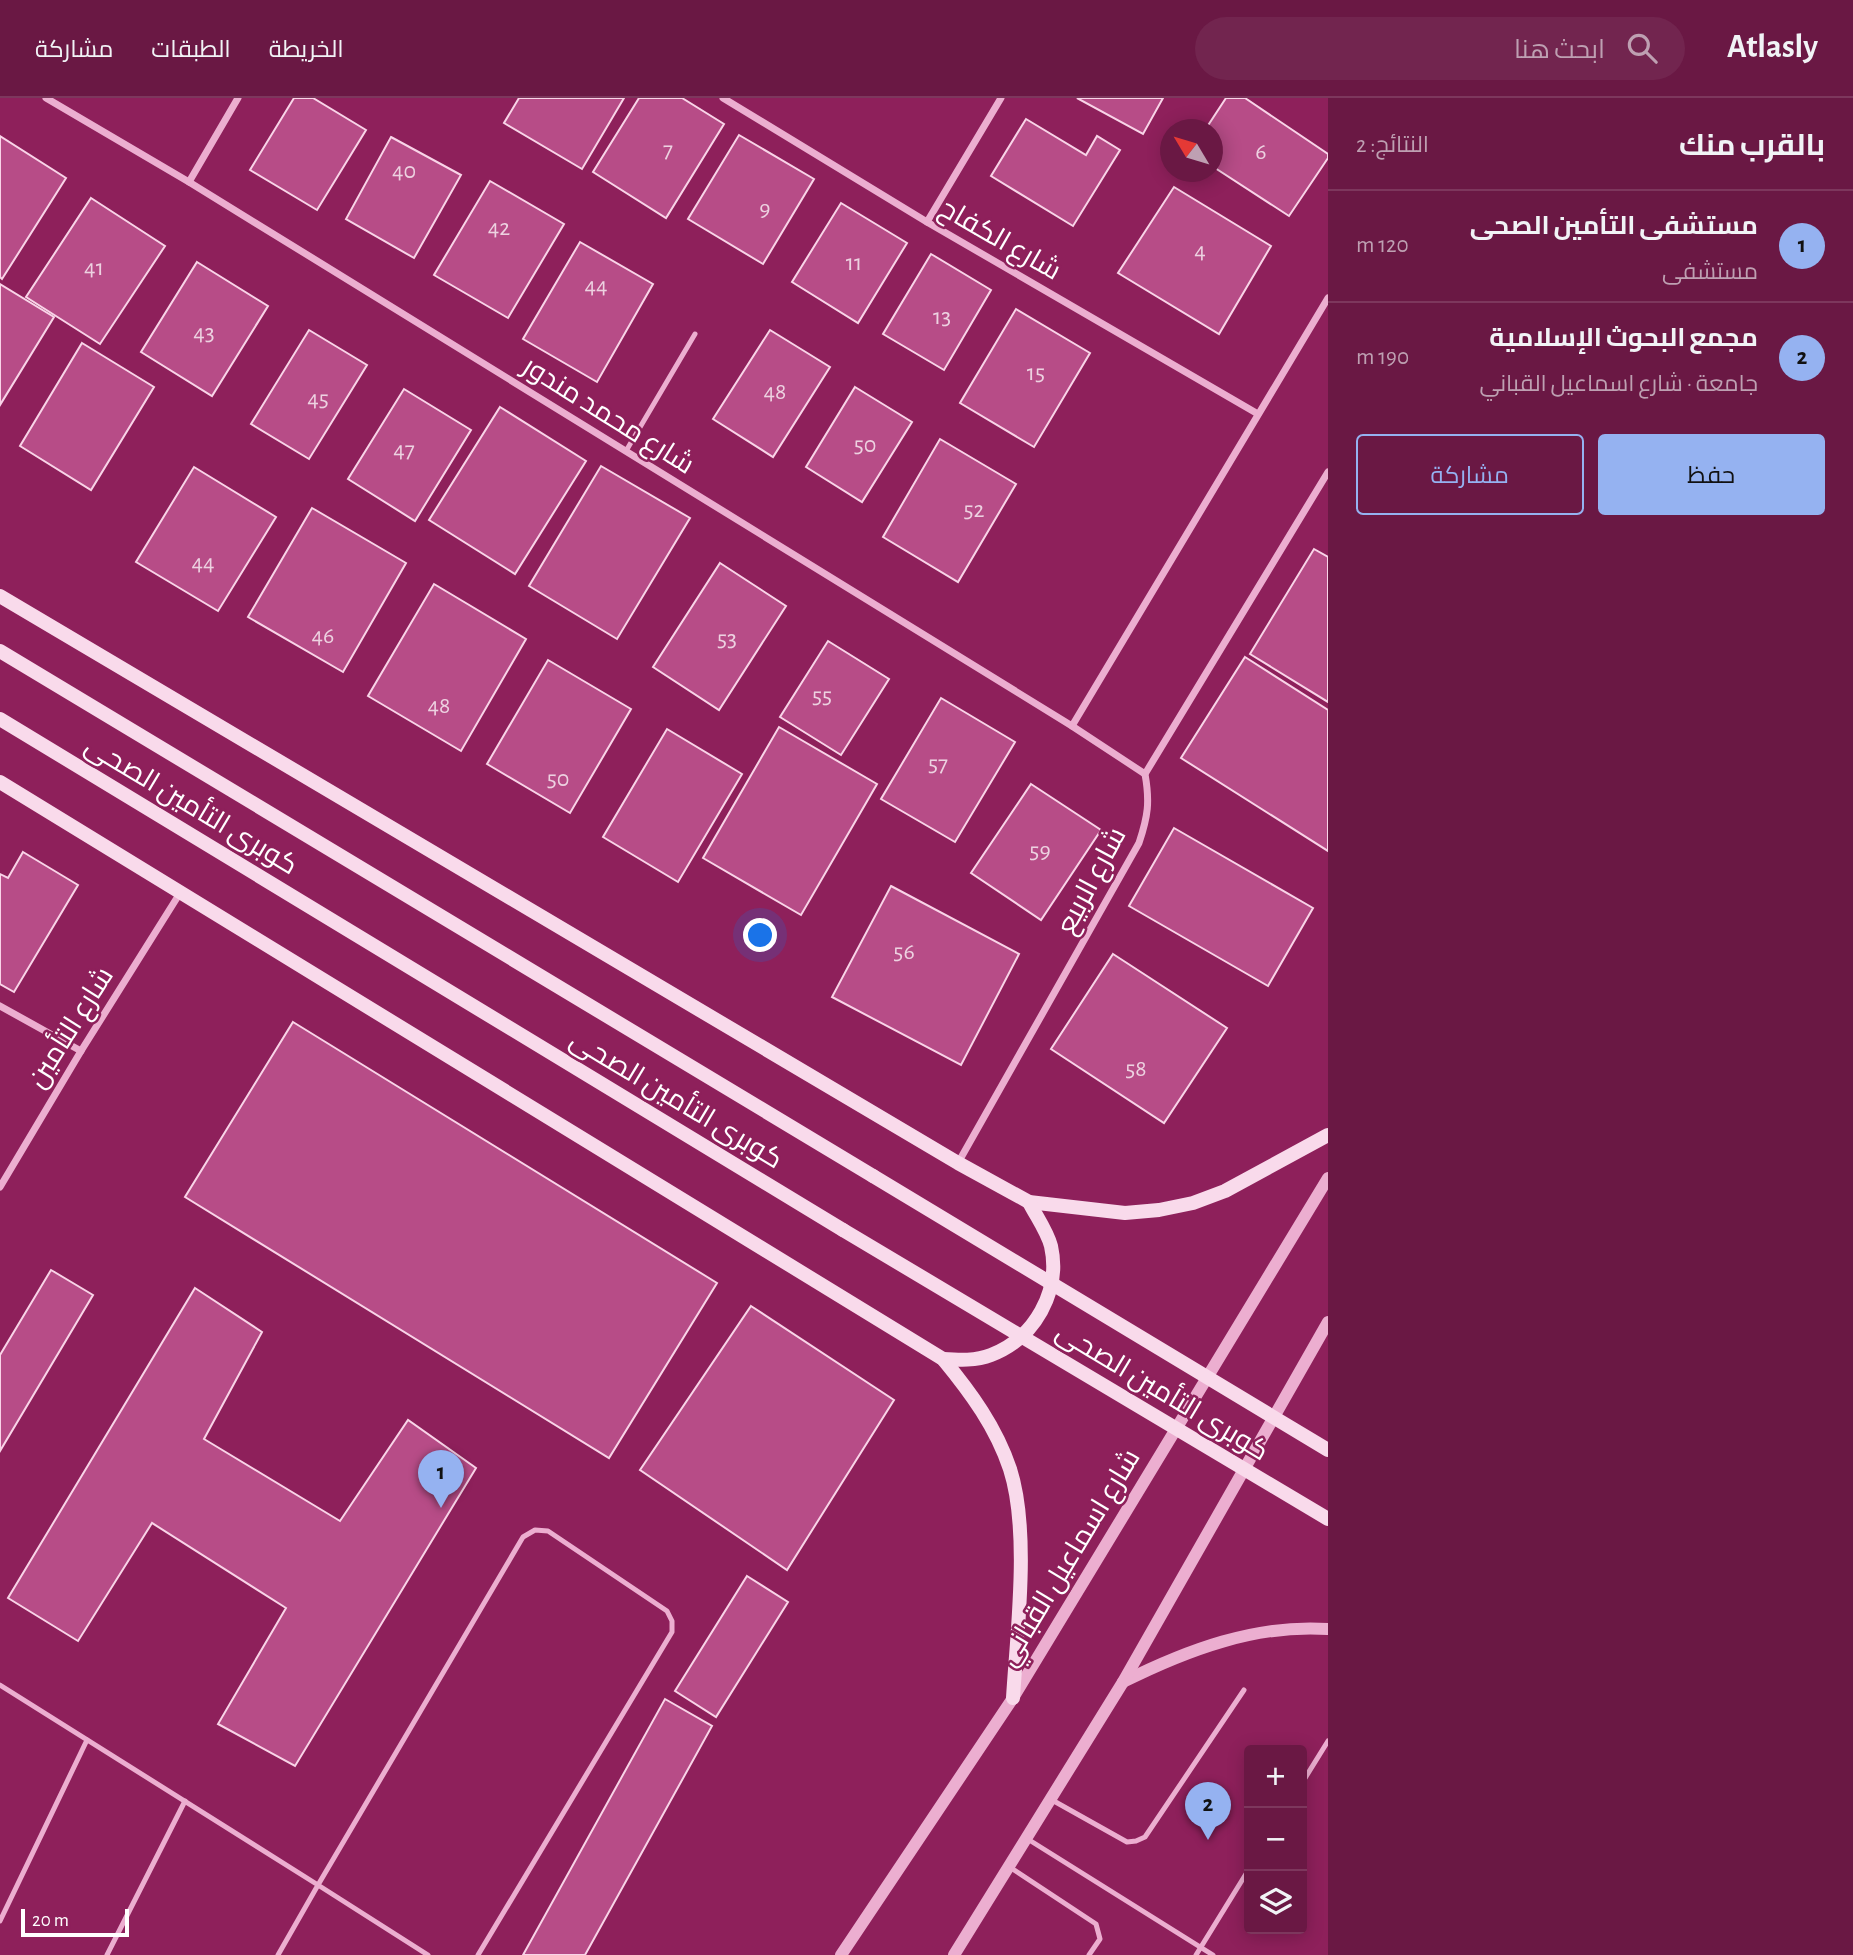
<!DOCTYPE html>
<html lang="ar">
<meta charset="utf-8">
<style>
:root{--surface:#6a1844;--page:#72254f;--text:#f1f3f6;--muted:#bea0b2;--line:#7d375d;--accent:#95b2f1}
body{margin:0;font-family:"Alegreya Sans",Cairo,sans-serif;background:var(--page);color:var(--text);direction:rtl}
.controls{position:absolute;right:21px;bottom:21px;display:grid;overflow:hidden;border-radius:7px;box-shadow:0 4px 18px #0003}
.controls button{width:63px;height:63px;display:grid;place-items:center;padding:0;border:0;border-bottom:2px solid var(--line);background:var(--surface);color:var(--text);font:35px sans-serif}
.compass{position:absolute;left:1160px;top:21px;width:63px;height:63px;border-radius:50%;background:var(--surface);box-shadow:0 4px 18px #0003;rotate:308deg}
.scale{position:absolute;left:21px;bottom:18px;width:108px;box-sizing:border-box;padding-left:7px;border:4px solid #fff;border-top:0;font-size:19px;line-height:24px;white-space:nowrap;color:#fff;-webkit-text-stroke:5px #8e205b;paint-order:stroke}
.you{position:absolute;left:761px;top:838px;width:24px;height:24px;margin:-18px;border:5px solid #fff;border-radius:50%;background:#1a73e8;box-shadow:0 0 0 10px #1a73e833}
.badge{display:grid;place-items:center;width:46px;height:46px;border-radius:50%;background:var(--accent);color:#111;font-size:23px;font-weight:700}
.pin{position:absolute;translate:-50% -58px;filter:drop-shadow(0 2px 4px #0008)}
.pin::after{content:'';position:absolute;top:37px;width:24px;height:21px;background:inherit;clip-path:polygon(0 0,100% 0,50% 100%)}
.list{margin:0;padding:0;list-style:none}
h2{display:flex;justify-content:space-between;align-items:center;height:91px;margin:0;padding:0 28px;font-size:30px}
h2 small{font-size:23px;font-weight:400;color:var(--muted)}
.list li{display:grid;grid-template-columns:46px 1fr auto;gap:21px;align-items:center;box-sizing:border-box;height:112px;padding:0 28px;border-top:2px solid var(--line)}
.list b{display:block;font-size:26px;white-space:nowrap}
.list p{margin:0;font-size:23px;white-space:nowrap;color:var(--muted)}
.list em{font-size:23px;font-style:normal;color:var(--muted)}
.actions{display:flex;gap:14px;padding:21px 28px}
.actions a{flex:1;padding:16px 0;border:2px solid var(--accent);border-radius:7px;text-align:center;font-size:24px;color:var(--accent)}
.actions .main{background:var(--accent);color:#111}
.icon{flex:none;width:38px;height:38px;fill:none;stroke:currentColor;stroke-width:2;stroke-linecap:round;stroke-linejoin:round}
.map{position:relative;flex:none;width:1328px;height:1857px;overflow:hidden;direction:ltr}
header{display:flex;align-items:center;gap:42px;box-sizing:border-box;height:98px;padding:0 35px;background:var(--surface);border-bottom:2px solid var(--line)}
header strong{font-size:33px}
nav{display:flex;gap:38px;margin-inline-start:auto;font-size:24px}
.search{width:490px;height:63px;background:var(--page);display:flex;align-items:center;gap:18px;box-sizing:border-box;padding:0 24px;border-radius:38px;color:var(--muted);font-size:26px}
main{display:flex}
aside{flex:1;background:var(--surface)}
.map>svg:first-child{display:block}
.building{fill:#b74c87;stroke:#f9d4e8;stroke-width:2}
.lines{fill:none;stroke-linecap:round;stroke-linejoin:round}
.service{stroke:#ecaed0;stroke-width:5}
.minor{stroke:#ecaed0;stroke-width:7}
.tertiary{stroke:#ecaed0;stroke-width:12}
.secondary{stroke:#f9daeb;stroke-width:14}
.secondary-bridge{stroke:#f9daeb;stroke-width:14}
.labels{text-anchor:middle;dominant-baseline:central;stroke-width:5;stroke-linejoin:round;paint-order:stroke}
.number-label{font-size:24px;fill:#edd2e1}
.street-label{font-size:28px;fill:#fff;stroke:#8e205b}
</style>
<header>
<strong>Atlasly</strong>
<div class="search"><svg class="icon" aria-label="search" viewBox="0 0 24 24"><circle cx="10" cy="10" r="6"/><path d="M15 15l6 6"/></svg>ابحث هنا</div>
<nav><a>الخريطة</a><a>الطبقات</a><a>مشاركة</a></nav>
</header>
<main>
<aside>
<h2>بالقرب منك<small>النتائج: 2</small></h2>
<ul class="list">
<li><span class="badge">1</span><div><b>مستشفى التأمين الصحى</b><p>مستشفى</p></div><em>120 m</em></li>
<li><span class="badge">2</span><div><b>مجمع البحوث الإسلامية</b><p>جامعة · شارع اسماعيل القباني</p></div><em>190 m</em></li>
</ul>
<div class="actions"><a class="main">حفظ</a><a>مشاركة</a></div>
</aside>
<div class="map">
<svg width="1328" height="1857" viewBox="0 0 1328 1857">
<rect width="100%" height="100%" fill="#8e205b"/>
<g class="building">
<path d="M294,0h19l53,32 -49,80 -67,-40z"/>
<path d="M519,0h105l-42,71 -78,-46z"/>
<path d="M639,0h43l42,26 -58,94 -73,-46z"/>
<path d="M1077,0h86l-20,36z"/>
<path d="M1226,0h19l83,56v4l-39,58 -77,-50v-36h-7z"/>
<path d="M1026,21l60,36 11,-19 23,14 -47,76 -82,-50z"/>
<path d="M739,37l75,44 -51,85 -75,-45z"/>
<path d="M0,38l66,42 -64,101 -2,-2z"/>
<path d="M391,39l70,38 -47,83 -68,-39z"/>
<path d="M490,83l74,43 -56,94 -74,-43z"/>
<path d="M1174,89l97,59 -52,88 -101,-61z"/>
<path d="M91,100l74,48 -65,98 -74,-47z"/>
<path d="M841,105l66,40 -49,80 -66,-41z"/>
<path d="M580,144l73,42 -56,98 -74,-43z"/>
<path d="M931,156l60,36 -47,80 -61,-36z"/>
<path d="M197,164l71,44 -56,90 -71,-44z"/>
<path d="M0,186l54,33 -54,88z"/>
<path d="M1016,211l74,44 -56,94 -74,-44z"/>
<path d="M309,232l58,35 -58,94 -58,-35z"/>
<path d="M770,232l60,37 -57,90 -60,-38z"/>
<path d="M82,245l72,44 -63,103 -71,-44z"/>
<path d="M855,289l57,35 -50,80 -56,-35z"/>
<path d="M404,291l67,41 -56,91 -67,-42z"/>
<path d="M500,309l86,54 -71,113 -86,-54z"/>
<path d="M940,341l76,45 -58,98 -75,-45z"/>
<path d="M601,368l89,52 -73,121 -88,-53z"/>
<path d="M194,369l82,50 -58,94 -82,-49z"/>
<path d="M312,410l94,55 -63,109 -95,-55z"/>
<path d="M1314,451l14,8v145l-78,-48z"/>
<path d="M720,465l66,43 -67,104 -66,-43z"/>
<path d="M434,486l92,55 -65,112 -93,-55z"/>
<path d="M828,543l61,38 -48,76 -61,-38z"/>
<path d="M1245,559l83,53v141l-147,-93z"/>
<path d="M548,562l83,49 -61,104 -83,-49z"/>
<path d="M941,600l74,44 -60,100 -74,-43z"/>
<path d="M779,629l98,57 -76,131 -98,-57z"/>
<path d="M667,631l75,45 -64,108 -75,-45z"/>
<path d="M1031,686l70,46 -60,90 -70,-47z"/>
<path d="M1174,730l139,80 -45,78 -139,-80z"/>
<path d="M23,754l55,33 -64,107 -14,-8v-110l8,4z"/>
<path d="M891,788l128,68 -58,111 -129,-68z"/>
<path d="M1113,856l114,74 -63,95 -113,-74z"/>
<path d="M293,924l424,261 -108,175 -424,-261z"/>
<path d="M51,1172l42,25 -93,156v-96z"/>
<path d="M195,1190l67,44 -58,107 136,82 68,-101 68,48 -181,298 -77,-42 68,-116 -134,-85 -74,118 -70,-43z"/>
<path d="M751,1208l143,94 -107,170 -147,-100z"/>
<path d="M747,1478l41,26 -72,115 -41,-26z"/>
<path d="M665,1601l47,27 -127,229h-62z"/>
</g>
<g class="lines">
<g class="service">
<path d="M626,353l69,-117"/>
<path d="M0,1587l318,200 -40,70"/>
<path d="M1302,1685l26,-42"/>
<path d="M1052,1702l75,42 9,-1 9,-4 99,-147"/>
<path d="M1026,1740l187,117"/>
<path d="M1011,1770l85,56 4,15 -11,16"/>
<path d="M0,1823l87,-181"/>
<path d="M107,1857l78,-154"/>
<path d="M428,1857l-110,-70 205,-348 12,-7 13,1 119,80 5,10v11l-194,323"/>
<path d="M1196,1857l53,-86"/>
</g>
<g class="minor">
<path d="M46,0l143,84 883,544 73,48"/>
<path d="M723,0l204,124 331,192"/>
<path d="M189,84l49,-84"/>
<path d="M927,124l74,-124"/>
<path d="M1072,628l256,-428"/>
<path d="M0,908l81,45"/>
<path d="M958,1065l181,-320c9,-27 11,-41 6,-69l183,-302"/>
<path d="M0,1089l81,-136 99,-158"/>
</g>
<g class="tertiary">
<path d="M1123,1584c64,-32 133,-58 205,-53"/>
<path d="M841,1857l172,-257 315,-520"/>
<path d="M954,1857l169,-273 205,-360"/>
</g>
<g class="secondary">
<path d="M0,498l958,567 71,39 96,11 34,-3 34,-7 32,-12 103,-56"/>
<path d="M0,553l873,525"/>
<path d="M0,621l843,511"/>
<path d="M0,684l943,577c28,34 53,68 67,110 20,62 7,163 3,229"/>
<path d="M943,1261c16,1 33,2 48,-4 44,-17 70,-64 60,-109 -4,-15 -15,-30 -22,-44"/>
</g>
<g class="secondary-bridge">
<path d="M873,1078l455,274"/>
<path d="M843,1132l485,289"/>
</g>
</g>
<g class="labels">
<g class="number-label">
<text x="668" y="52">7</text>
<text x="1261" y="54">6</text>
<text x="404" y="73">40</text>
<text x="765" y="111">9</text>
<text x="499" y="130">42</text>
<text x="1200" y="153">4</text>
<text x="854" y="165">11</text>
<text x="94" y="170">41</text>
<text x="596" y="188">44</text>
<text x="942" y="219">13</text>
<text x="204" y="235">43</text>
<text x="1036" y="275">15</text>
<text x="775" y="294">48</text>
<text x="318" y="301">45</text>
<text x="865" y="347">50</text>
<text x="404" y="352">47</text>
<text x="974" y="412">52</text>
<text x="203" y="465">44</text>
<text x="323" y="538">46</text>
<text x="727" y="541">53</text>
<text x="822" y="598">55</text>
<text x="439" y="608">48</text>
<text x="938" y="666">57</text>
<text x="558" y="681">50</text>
<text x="1040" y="753">59</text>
<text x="904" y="854">56</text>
<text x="1136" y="971">58</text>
</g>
<g class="street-label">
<text transform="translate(1000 142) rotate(30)">شارع الكفاح</text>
<text transform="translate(608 318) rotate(32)">شارع محمد مندور</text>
<text transform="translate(191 708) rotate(31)">كوبرى التأمين الصحى</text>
<text transform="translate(1092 783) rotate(-62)">شارع الربيع</text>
<text transform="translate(71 930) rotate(-58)">شارع التأمين</text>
<text transform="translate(676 1002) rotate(31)">كوبرى التأمين الصحى</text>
<text transform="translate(1162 1294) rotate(31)">كوبرى التأمين الصحى</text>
<text transform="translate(1070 1460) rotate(-59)">شارع اسماعيل القباني</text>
</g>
</g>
</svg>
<div class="controls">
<button>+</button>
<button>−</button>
<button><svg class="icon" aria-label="layers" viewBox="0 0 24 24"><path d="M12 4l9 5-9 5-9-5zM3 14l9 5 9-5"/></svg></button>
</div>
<svg class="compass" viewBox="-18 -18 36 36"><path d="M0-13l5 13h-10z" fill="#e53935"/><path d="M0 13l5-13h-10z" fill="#bea0b2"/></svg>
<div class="scale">20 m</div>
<div class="you"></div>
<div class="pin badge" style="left:441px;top:1410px">1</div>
<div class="pin badge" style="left:1208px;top:1742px">2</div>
</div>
</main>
